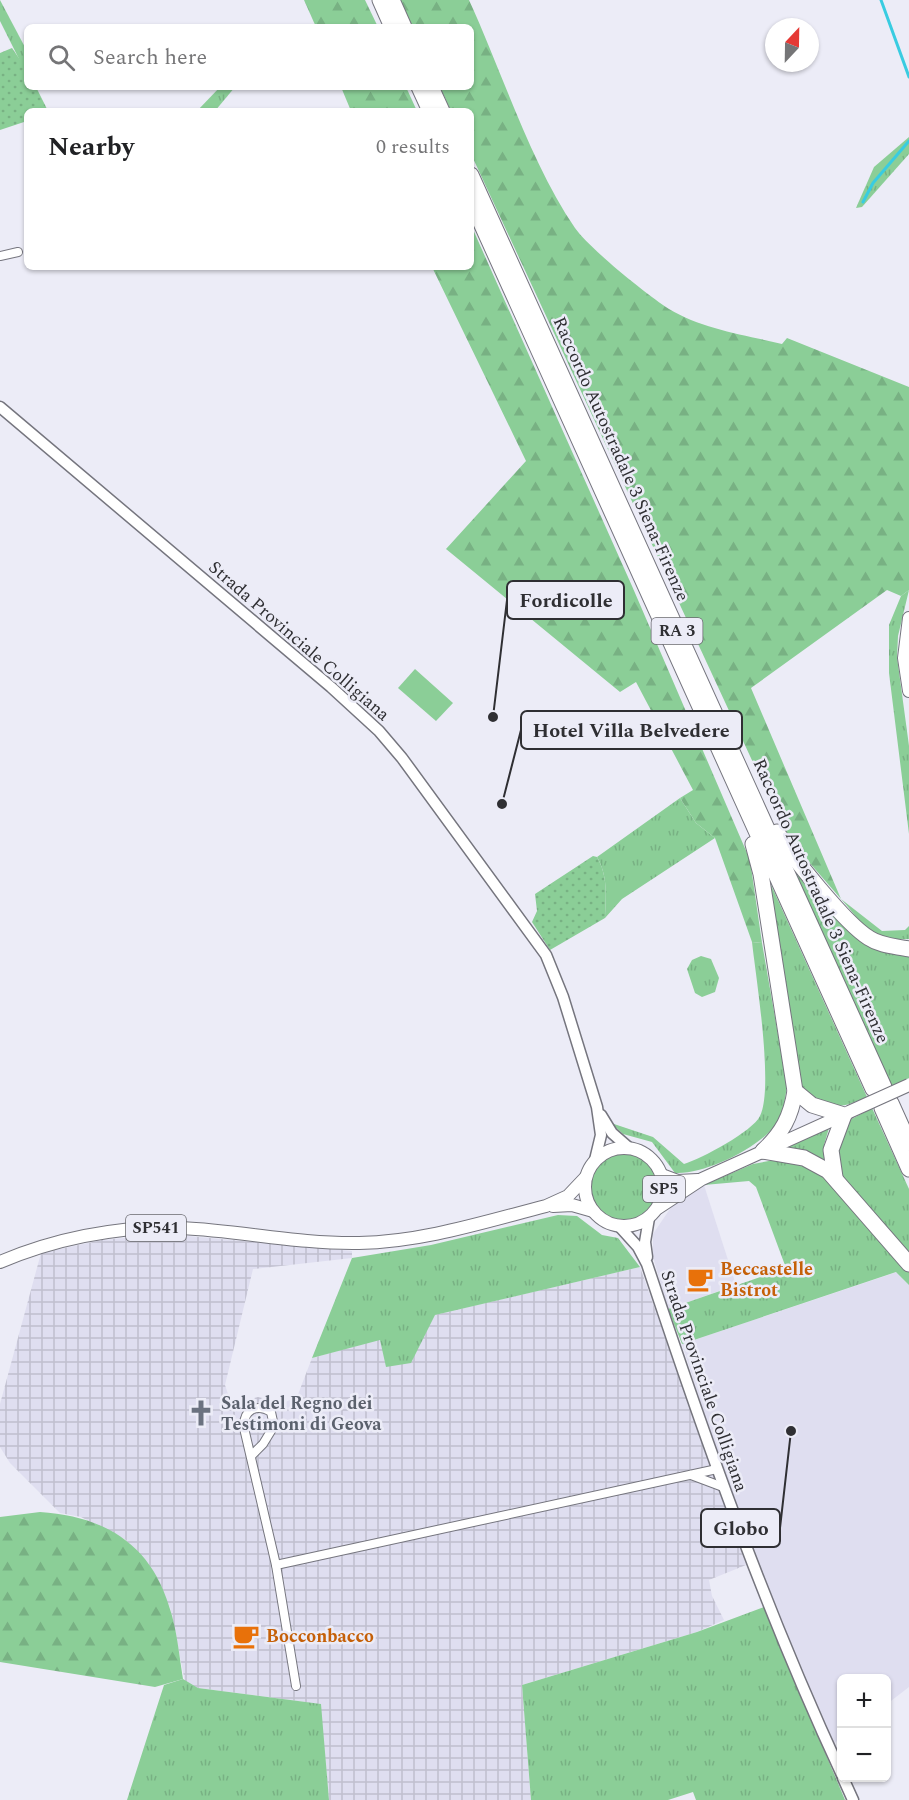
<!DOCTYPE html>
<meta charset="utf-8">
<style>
:root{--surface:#fff;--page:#f2f2f2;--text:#202124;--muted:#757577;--line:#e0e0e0}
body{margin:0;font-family:Spectral,serif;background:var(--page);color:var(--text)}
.controls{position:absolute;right:18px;bottom:18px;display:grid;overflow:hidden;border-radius:9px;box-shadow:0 2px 4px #0004}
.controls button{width:54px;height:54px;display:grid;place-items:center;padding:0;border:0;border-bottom:2px solid var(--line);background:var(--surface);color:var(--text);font:30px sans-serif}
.compass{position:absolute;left:765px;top:18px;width:54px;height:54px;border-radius:50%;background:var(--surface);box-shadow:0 2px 4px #0004;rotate:22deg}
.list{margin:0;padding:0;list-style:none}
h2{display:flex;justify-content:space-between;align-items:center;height:78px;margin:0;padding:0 24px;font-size:26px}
h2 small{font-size:20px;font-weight:400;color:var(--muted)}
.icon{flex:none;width:33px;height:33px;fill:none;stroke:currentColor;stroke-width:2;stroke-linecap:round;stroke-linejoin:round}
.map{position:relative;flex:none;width:909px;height:1800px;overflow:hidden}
.search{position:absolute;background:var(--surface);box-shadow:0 2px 4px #0004;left:24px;top:24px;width:450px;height:66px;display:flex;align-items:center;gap:15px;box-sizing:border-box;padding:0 21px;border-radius:9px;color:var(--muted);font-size:22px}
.panel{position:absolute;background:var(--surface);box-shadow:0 2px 4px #0004;left:24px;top:108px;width:450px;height:162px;border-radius:9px}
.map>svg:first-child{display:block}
.built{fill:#dfdef0}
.industrial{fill:url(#industrial-grid)}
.grass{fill:url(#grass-tufts)}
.forest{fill:url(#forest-firs)}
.garden{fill:url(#garden-dots)}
.pitch{fill:#8bce97}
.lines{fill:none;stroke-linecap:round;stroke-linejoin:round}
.stream{stroke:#39cce1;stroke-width:3}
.minor-casing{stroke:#75757e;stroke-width:10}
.secondary-casing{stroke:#75757e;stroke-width:13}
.primary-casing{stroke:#75757e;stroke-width:14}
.motorway-casing{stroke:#75757e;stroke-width:17}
.minor{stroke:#fff;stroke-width:8}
.secondary{stroke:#fff;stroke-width:10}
.primary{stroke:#fff;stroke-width:12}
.motorway{stroke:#fff;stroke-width:15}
.primary-bridge-casing{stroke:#75757e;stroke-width:14;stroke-linecap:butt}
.primary-bridge{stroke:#fff;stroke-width:12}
.labels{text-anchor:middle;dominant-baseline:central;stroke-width:5;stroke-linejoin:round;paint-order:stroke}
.shield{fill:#ececf7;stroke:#68686e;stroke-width:1.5}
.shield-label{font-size:16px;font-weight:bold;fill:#2f2f33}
.street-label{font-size:18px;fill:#2f2f33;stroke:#ececf7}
.food-label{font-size:18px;font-weight:bold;fill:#c56008;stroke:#ececf7;text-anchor:start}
.worship-label{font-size:18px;font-weight:bold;fill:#5b616d;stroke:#ececf7;text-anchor:start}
.leader{fill:none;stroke:#2f2f33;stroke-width:2}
.callout-dot{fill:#2f2f33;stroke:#ececf7;stroke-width:2}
.callout{fill:#ececf7;stroke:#2f2f33;stroke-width:2}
.callout-label{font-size:20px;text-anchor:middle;font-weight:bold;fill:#2f2f33}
</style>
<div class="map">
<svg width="909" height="1800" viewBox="0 0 909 1800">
<defs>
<pattern id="industrial-grid" width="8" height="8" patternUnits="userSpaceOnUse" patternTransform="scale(1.5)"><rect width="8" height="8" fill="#dfdef0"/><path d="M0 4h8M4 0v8" fill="none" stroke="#c0bfce"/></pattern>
<pattern id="grass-tufts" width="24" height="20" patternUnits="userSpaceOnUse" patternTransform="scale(1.5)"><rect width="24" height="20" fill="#8bce97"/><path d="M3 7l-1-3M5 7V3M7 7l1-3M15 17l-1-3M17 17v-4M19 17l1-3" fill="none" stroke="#78b183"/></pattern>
<pattern id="forest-firs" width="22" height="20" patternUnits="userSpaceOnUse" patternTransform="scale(1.5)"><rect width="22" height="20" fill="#8bce97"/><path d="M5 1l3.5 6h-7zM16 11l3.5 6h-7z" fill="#78b183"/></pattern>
<pattern id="garden-dots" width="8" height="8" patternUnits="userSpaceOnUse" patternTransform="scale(1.5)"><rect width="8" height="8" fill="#8bce97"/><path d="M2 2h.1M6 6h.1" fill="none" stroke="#78b183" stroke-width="1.8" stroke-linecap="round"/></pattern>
</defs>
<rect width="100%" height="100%" fill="#ececf7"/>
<g class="built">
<path d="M704,1185l32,100 -68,24 -15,-52v-23l21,-31z"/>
<path d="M897,1272l12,13v402l-22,17 -1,-26h-44l-1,60 -8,6 -66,-151 -35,-92 -50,-157z"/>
</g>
<path class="industrial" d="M166,1234l186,17v7l-99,11 -28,116 9,27 9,-11 15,-4 9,2 9,7 21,-9 15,-39 69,-19 53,-24 206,-48 106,298 -37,15 3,16 12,24 -27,12 -175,53 9,115h-202l-9,-96 -122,-16 -13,-6 -15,-75 -44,-67 -45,-23 -21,-4 -50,-50 -10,-16v-43l41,-151 61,-13z"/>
<g class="grass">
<path d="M0,0l27,51v24l-27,-54z"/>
<path d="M220,87h15l-20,24h-18z"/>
<path d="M909,137v17l-47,53 -6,1 18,-41z"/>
<path d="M909,590l-11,46 -1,21 12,89v88l-20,-161v-48l12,-29z"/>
<path d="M680,798l16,25 19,15 -93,61 -17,19c1,-22 3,-42 -8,-61z"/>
<path d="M791,865l61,67 57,22v124l-17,8z"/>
<path d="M767,876l100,221c-32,14 -38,12 -66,-6z"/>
<path d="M841,899l41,32 23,-1 4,-4v13c-38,3 -44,-13 -68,-40z"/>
<path d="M752,942l10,1 25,143c-2,12 -3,26 -10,37 -17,25 -73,52 -102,50l-23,-31 -29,-8 -12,-11 42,14 31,27c17,-5 69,-33 76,-48 14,-28 -4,-138 -8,-174z"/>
<path d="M701,956l10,3 8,19 -4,14 -13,5 -7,-4 -8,-24 5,-9z"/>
<path d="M872,1108l37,81v68l-65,-77 -8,-17 3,-29 7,-12z"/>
<path d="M829,1128l-5,17 1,18 -39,-15z"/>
<circle cx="624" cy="1187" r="33"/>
<path d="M779,1159l20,4 27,15 83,93v14l-13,-13 -214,72 -14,-35 118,-41 -30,-81 -7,-6 -45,4 49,-21z"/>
<path d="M558,1215l19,1 25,19 16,3 22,29 -205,48 -24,48 -25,4 -6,-27 -68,18 40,-100 79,-13z"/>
<path d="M764,1607l81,193h-149l-3,-8 -25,8h-137l-9,-115 175,-53z"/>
<path d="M183,1679l15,9 123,16 8,96h-202l37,-115z"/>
</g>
<g class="forest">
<path d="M304,0h61l13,27h-62z"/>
<path d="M400,0h69c33,72 62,164 106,228 15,21 72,67 94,81 33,20 76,26 113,35l5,-6 122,49v203l-8,6 -14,-6 -136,98 90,211 -53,-61 -317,-684v-43h-20l-11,-24h31v-60h-58z"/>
<path d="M341,87h65l11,24h-66z"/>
<path d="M471,225l161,361 118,274 12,83 -10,-1 -37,-104 -19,-15 -16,-25 13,-8 -57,-108 -16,10 -174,-143 80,-88 -94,-194h39z"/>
<path d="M40,1512c63,4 110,31 129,94 8,23 10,49 14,73l-28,8 -155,-25v-145z"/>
</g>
<g class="garden">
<path d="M12,48l15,22v17h9l12,24h-21v10l-27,9v-77z"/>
<path d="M593,856l4,1c11,19 9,39 8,61l-55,32 -18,-28 5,-11 -2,-17z"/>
</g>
<path class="pitch" d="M415,669l38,34 -17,18 -38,-33z"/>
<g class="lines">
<g class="stream">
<path d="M881,0l28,77"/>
<path d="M863,202l10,-19 36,-42"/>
</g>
<g class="minor-casing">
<g id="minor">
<path d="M0,256l18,-4"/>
<path d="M251,1456l12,-12 11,-18 -3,-14c-15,-9 -28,-2 -27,16l32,137 20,121"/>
<path d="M691,1475l32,12"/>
<path d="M276,1565l441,-96"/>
</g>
</g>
<g class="secondary-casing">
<g id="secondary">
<path d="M0,407l331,280 48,44 23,27 144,197 17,42 34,110 4,28 -6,25"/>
<path d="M601,1115l11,18 16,14"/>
<path d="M619,1226l19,21 9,17c58,175 117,343 195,511"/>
<path d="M647,1257l-2,-15 4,-24"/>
<path d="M843,1778l10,22"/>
</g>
</g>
<g class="primary-casing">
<g id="primary">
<path d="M909,618l-5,40 5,33"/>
<circle cx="624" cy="1187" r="39"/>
<path d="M662,1175l16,6 20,-1"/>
<path d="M553,1206l19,-1 21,6"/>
<path d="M658,1208l44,-29 146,-66"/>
<path d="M0,1262c57,-24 120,-36 182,-34 59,3 117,16 177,15 63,-1 125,-21 187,-37l22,-10 18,-19"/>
</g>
</g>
<g class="motorway-casing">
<g id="motorway">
<path d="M380,0l12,27"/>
<path d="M392,0l12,27"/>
<path d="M419,87l11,24"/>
<path d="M431,87l11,24"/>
<path d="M471,175l413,912"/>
<path d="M471,201l402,888"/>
<path d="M777,832c13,23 69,92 92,106 12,8 26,8 40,11"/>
<path d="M753,844l8,30 34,217c-4,26 -13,42 -32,60"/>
<path d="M795,1091l17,14 32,10 -13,35 4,27"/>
<path d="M891,1103l18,40"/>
<path d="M882,1108l27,61"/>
<path d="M763,1151l41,7 24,13 81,93"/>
</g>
</g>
<use href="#minor" class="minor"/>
<use href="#secondary" class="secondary"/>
<use href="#primary" class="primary"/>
<use href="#motorway" class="motorway"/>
<g class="primary-bridge-casing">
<path id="primary-bridge" d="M849,1112l60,-27"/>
</g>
<use href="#primary-bridge" class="primary-bridge"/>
</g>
<defs>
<g id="cafe-bare" transform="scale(2.07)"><path d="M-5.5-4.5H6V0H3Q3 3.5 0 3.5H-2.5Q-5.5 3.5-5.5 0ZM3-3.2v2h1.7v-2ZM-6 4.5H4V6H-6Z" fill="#e8710a" stroke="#ececf7" stroke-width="2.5" paint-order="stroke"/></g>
<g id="church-bare" transform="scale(2.07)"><path d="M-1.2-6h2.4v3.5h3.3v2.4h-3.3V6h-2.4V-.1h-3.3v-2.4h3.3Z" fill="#6b7280" stroke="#ececf7" stroke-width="2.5" paint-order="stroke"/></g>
</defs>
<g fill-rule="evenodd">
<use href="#cafe-bare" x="700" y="1279"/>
<use href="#church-bare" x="201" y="1413"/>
<use href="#cafe-bare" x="246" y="1636"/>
</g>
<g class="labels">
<g class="shield">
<rect x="651.5" y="618" width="51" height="26" rx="4.5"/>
<rect x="643" y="1176" width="42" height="26" rx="4.5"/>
<rect x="126" y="1215" width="60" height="26" rx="4.5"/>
</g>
<g class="shield-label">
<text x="677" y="631">RA 3</text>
<text x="664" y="1189">SP5</text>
<text x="156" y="1228">SP541</text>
</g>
<g class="street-label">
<text transform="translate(621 459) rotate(66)">Raccordo Autostradale 3 Siena-Firenze</text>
<text transform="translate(299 641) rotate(41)">Strada Provinciale Colligiana</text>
<text transform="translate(821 901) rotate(66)">Raccordo Autostradale 3 Siena-Firenze</text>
<text transform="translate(704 1381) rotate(71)">Strada Provinciale Colligiana</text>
</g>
<g class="food-label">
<text x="720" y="1269">Beccastelle<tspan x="720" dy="21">Bistrot</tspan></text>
<text x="266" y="1636">Bocconbacco</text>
</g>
<g class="worship-label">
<text x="221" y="1403">Sala del Regno dei<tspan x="221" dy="21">Testimoni di Geova</tspan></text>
</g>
</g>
<path class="leader" d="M493 717L507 600M502 804L521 730M791 1431L780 1528"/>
<g class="callout-dot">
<circle cx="493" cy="717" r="6"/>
<circle cx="502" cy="804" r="6"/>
<circle cx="791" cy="1431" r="6"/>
</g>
<g class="callout">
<rect x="507" y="581" width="117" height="38" rx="6"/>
<rect x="521" y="711" width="221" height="38" rx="6"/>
<rect x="701" y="1509" width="79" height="38" rx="6"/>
</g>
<g class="callout-label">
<text x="566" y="607">Fordicolle</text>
<text x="631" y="737">Hotel Villa Belvedere</text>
<text x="741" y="1535">Globo</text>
</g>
</svg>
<div class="controls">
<button>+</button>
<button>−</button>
</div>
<svg class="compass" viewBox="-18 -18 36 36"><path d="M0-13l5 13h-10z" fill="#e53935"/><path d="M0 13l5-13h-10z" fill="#757577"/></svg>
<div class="search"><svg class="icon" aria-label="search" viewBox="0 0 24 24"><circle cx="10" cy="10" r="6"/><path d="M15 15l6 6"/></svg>Search here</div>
<section class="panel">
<h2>Nearby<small>0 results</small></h2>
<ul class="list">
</ul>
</section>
</div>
